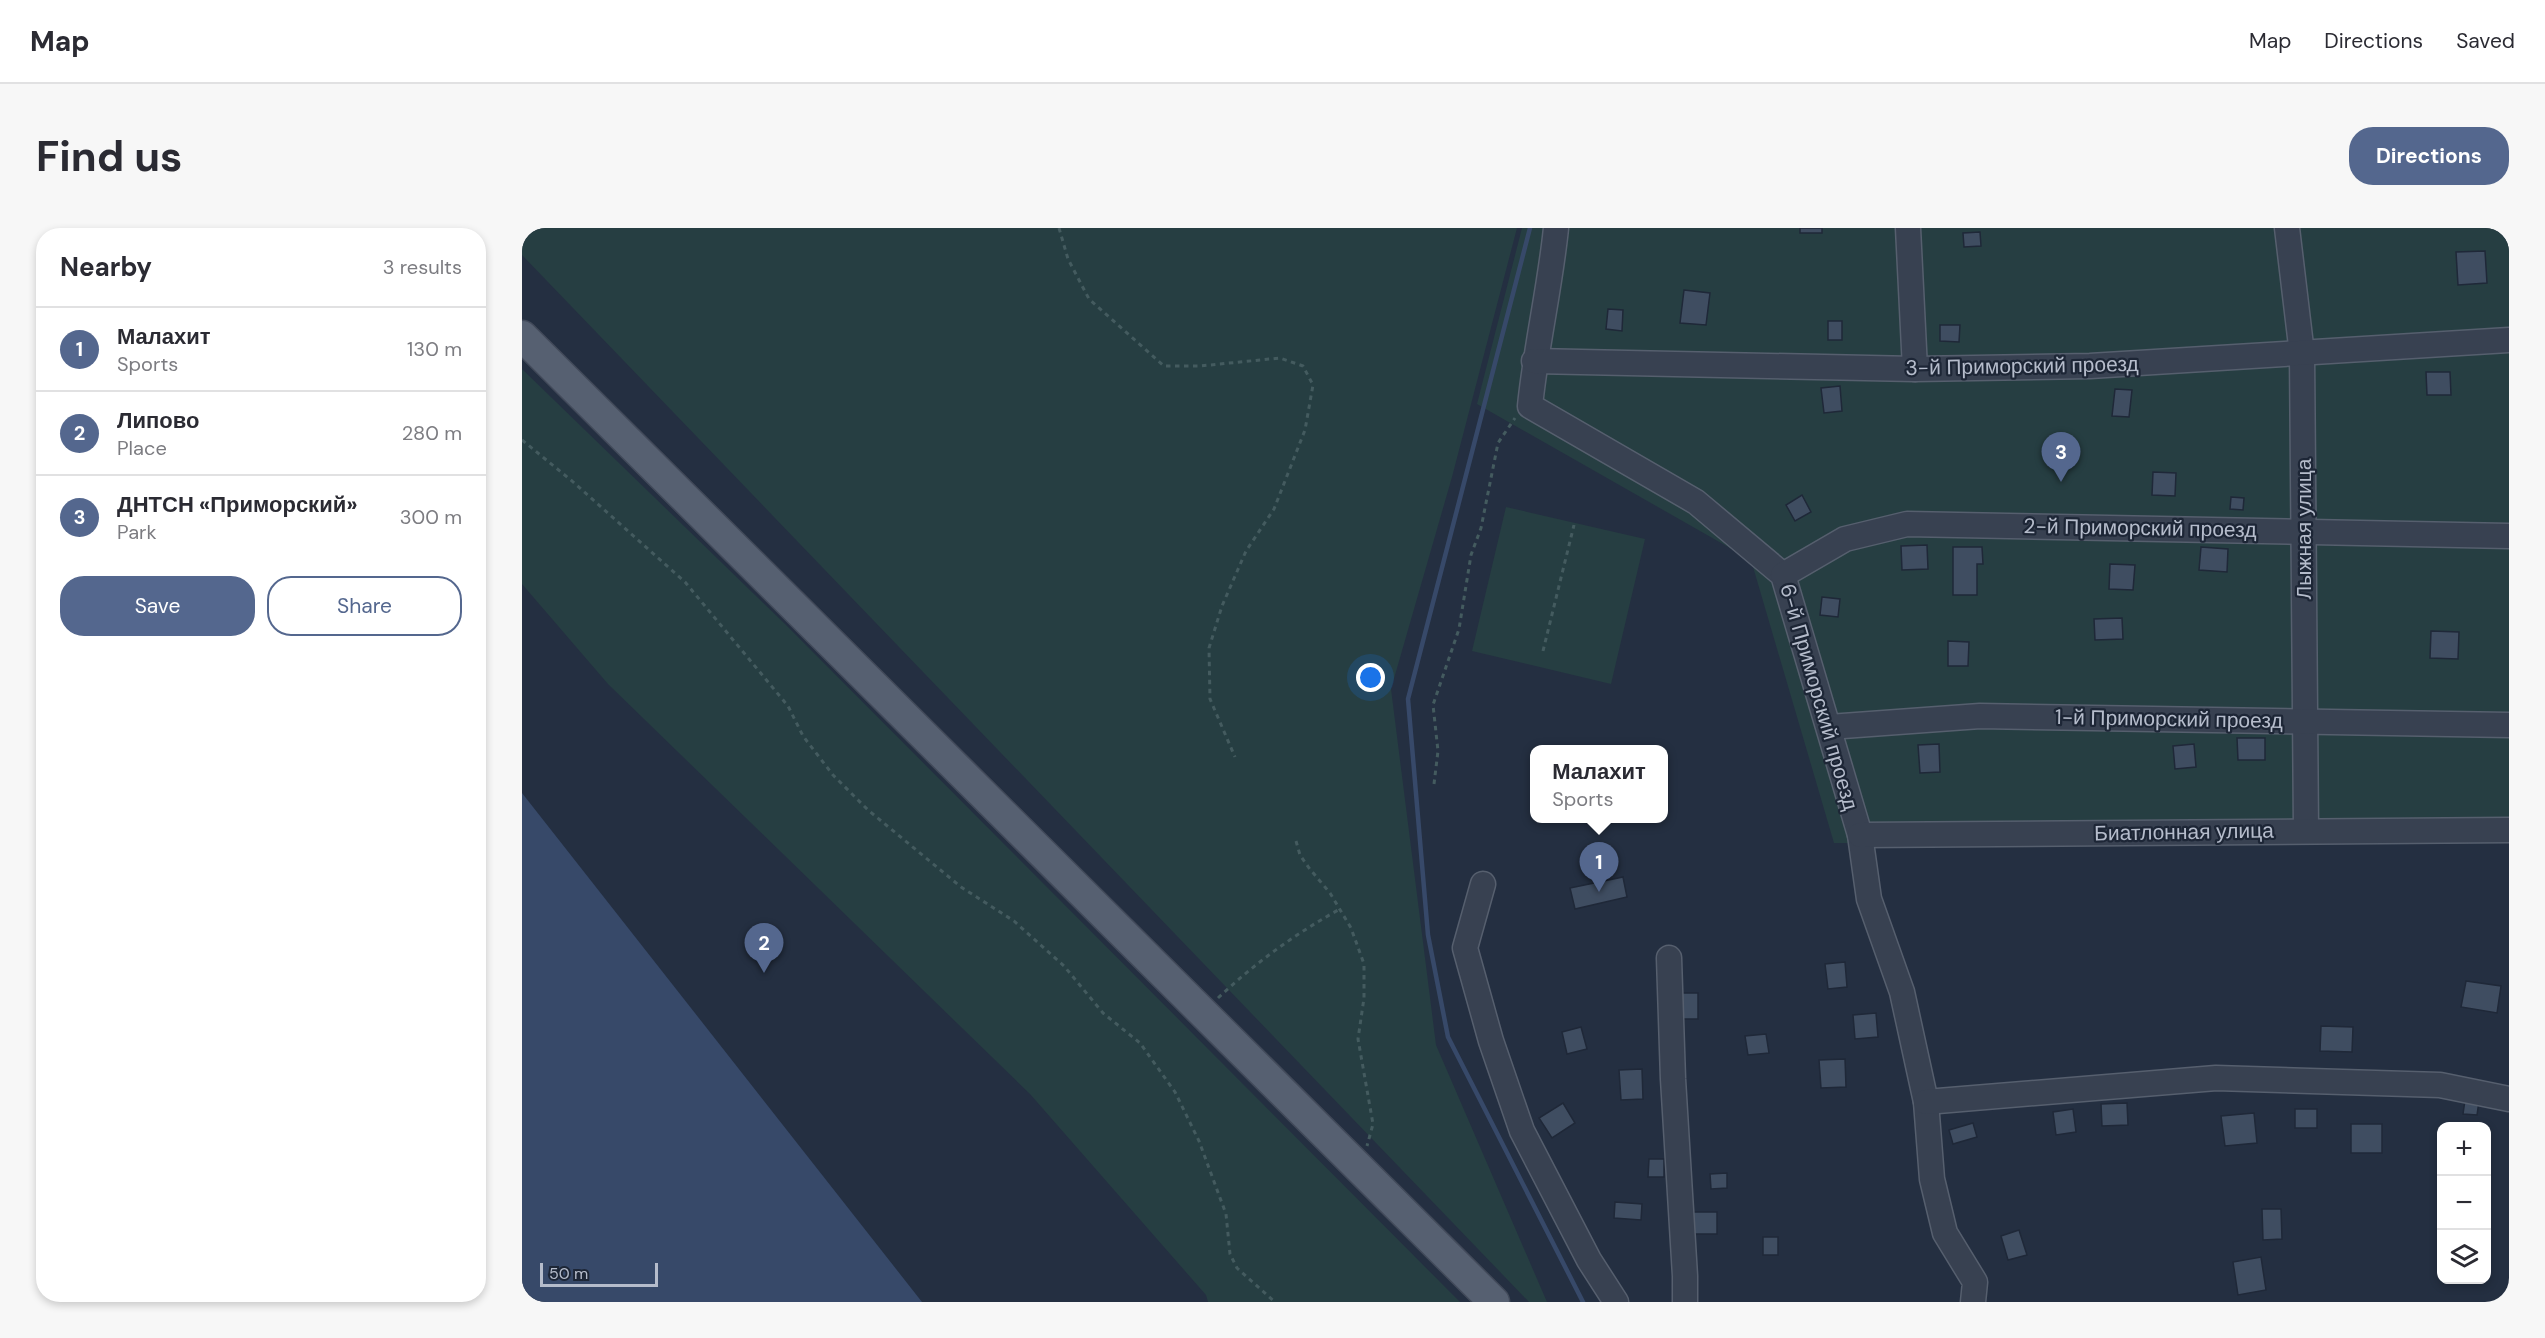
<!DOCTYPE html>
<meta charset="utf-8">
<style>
:root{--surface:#fff;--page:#f7f7f7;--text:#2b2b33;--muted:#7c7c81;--line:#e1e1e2;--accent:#54678e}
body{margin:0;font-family:"DM Sans",sans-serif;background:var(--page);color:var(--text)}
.controls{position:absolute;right:18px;bottom:18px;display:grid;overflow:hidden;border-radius:12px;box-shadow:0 3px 9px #0003}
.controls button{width:54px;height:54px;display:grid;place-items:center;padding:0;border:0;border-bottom:2px solid var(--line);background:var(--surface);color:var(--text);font:30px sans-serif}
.scale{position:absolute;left:18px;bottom:15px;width:118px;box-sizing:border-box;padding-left:6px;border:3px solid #b5bccb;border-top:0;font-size:16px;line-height:21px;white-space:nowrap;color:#b5bccb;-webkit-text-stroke:4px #1d2636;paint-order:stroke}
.you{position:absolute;left:849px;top:450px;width:21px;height:21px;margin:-15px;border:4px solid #fff;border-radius:50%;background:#1a73e8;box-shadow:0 0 0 9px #1a73e833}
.badge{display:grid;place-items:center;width:39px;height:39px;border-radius:50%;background:var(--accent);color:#fff;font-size:20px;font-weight:700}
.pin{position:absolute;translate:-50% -50px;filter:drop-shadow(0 2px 3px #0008)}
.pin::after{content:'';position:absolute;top:32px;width:21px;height:18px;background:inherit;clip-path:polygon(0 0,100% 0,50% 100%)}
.popup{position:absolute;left:1008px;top:517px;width:138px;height:78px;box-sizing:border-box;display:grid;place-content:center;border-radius:12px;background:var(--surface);filter:drop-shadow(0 2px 4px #0005);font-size:20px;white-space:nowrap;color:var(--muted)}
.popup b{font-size:22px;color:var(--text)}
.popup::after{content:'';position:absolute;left:50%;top:100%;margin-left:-12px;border:12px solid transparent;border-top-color:var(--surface)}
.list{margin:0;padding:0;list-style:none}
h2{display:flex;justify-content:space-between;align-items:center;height:78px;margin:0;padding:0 24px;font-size:26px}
h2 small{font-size:20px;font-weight:400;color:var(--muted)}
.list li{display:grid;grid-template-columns:39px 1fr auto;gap:18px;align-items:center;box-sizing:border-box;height:84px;padding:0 24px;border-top:2px solid var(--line)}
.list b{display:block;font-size:22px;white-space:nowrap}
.list p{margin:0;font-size:20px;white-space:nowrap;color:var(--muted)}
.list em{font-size:20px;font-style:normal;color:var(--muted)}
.actions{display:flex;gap:12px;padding:18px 24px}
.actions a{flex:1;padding:14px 0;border:2px solid var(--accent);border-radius:24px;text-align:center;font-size:21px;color:var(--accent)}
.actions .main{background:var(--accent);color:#fff}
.icon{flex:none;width:33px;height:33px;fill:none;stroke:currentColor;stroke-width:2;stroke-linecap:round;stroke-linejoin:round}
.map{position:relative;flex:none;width:1987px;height:1074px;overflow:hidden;border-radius:24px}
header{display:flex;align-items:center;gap:36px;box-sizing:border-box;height:84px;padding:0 30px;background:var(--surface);border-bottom:2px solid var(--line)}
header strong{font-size:28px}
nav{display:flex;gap:33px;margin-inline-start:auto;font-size:21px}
.intro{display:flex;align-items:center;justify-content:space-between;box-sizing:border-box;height:144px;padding:0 36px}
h1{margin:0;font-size:42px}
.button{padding:15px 27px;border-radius:24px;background:var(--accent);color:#fff;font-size:21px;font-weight:700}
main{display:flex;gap:36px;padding:0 36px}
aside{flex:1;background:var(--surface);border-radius:24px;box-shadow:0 3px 9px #0003}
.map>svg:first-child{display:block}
.green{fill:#263e42}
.water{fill:#374969}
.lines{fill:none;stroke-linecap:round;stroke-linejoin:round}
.stream{stroke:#374969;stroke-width:4.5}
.building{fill:#3f4d61;stroke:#1f2838;stroke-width:1.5}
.minor-casing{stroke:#565f6e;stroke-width:27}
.major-casing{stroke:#424a5a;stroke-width:33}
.path{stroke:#445b5f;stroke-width:3;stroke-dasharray:4.5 4.5;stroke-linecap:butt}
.minor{stroke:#384151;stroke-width:24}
.major{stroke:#566071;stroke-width:30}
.labels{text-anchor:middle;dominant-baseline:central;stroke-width:4.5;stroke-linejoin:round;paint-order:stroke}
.street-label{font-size:21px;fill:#b5bccb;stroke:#1d2636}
</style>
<header>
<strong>Map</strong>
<nav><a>Map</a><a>Directions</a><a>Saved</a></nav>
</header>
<div class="intro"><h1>Find us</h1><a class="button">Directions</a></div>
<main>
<aside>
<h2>Nearby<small>3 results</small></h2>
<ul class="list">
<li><span class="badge">1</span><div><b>Малахит</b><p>Sports</p></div><em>130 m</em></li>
<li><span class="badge">2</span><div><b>Липово</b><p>Place</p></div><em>280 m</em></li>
<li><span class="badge">3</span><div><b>ДНТСН «Приморский»</b><p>Park</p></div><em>300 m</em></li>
</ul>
<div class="actions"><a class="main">Save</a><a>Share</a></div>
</aside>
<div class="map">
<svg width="1987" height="1074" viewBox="0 0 1987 1074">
<rect width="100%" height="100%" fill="#242f41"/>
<g class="green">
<path d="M0,0h995l-65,249 -61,212 45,356 111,257h-18l-1007,-1047z"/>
<path d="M1000,0h987v613l-675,2 -83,-283 -274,-156z"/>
<path d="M0,141l263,255 675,678h-252l-2,-7 -176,-201 -422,-410 -86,-100z"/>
<path d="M984,279l139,32 -34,145 -139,-33z"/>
</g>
<path class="water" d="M0,565l400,509h-400z"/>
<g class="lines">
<path class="stream" d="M1008,0l-122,471 20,236 20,102 135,265"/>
</g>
<g class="building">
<rect x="1278" y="0" width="22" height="5"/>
<path d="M1458,4l1,14 -17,1 -1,-14z"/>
<path d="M1963,23l2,32 -29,2 -2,-33z"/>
<path d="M1162,62l26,3 -4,32 -26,-2z"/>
<path d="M1086,81l15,1 -1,21 -16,-2z"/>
<rect x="1306" y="93" width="14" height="19"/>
<path d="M1418,97h20l-1,17 -19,-1z"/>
<path d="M1904,144h24l1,23h-24z"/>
<path d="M1318,158l2,25 -18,2 -3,-25z"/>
<path d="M1593,161l17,1 -3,27 -17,-1z"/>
<path d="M1631,244l23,1 -1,23 -23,-1z"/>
<path d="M1280,267l9,17 -16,9 -9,-16z"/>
<path d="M1709,269l13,1 -1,12 -13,-1z"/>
<path d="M1405,317l1,24 -26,1 -1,-24z"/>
<path d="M1431,319h29l1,17h-6v31h-24z"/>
<path d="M1679,319l27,2 -1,23 -28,-2z"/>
<path d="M1588,336l25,1 -2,25 -24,-1z"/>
<path d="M1300,369l18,2 -2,18 -18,-2z"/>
<path d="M1600,390l1,21 -28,1 -1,-21z"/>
<path d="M1909,403l28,1 -1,27 -28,-1z"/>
<path d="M1426,413l21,1 -1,24h-20z"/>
<path d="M1715,510h28v22h-27z"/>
<path d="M1417,516l1,28 -20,1 -2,-28z"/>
<path d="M1672,516l2,23 -21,2 -2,-23z"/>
<path d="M1101,649l4,20 -52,12 -5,-21z"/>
<path d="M1323,734l2,25 -19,2 -3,-25z"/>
<path d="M1944,753l35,5 -4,27 -36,-6z"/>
<path d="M1158,765h18v26h-17z"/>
<path d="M1354,785l2,24 -23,2 -2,-24z"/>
<path d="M1799,798l32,1 -1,25 -32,-1z"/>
<path d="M1059,799l6,22 -20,5 -5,-22z"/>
<path d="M1244,806l3,19 -21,2 -3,-19z"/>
<path d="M1323,831l1,28 -25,1 -2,-28z"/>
<path d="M1120,841l1,30 -22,1 -2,-30z"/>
<path d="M1943,872l14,1 -2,14 -14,-1z"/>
<path d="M1041,875l12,20 -23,15 -13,-20z"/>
<path d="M1605,875l1,22 -26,1 -1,-22z"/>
<path d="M1551,881l3,23 -20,3 -3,-23z"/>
<rect x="1773" y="881" width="22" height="19"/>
<path d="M1732,885l3,30 -32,3 -4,-30z"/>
<path d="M1451,895l4,14 -24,7 -4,-14z"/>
<rect x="1829" y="896" width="31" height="29"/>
<path d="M1127,931h15v18h-16z"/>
<path d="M1205,945v15l-16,1 -1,-15z"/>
<path d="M1093,974l27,2 -1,16 -27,-2z"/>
<path d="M1740,981h19l1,30 -19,1z"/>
<path d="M1170,984h25v22h-26z"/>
<path d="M1497,1002l8,25 -19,5 -7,-24z"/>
<rect x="1241" y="1009" width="15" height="18"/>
<path d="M1739,1029l5,33 -28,5 -5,-33z"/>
</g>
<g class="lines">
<g class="minor-casing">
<g id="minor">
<path d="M1034,0c-6,60 -20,118 -26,178l166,96 87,73 77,260 9,64 33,93 24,110 6,77 13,54 30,49 -2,20"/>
<path d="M1386,0l7,141"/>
<path d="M1765,0l15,126 4,477"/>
<path d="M1012,133l381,8 175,-3 419,-26"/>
<path d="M1261,347l62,-36 62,-15 602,12"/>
<path d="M1307,499l151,-11 529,9"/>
<path d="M1338,607l649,-5"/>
<path d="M961,656l-18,64 26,93 31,90 67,129 27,42"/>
<path d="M1147,730l4,121 12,197v26"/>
<path d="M1404,874l290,-24 224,7 69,14"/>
</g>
</g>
<g class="major-casing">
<path id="major" d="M0,108l972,966"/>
</g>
<g class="path">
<path d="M537,0l9,31 21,40 75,67h36l80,-8 23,8 10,19 -8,45 -31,79 -28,42 -24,55 -13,42 1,51 25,58"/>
<path d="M0,212l50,41 113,101 103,124 15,30 30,39 35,35 93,77 53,34 50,45 39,47 37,30 35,49 24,49 27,73 4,40 7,14 38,34"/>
<path d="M1021,423l31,-126"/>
<path d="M912,556l4,-33 -5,-46 26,-76 12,-74 10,-27 17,-85 17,-25"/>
<path d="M774,613l4,14 9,13 21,25 21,35 13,36v34l-6,41 15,85 -6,22"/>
<path d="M696,770c37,-35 77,-64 122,-89"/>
</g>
<use href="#minor" class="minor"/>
<use href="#major" class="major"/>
</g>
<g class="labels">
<g class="street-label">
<text transform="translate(1500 138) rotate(-1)">3-й Приморский проезд</text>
<text transform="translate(1618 300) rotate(1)">2-й Приморский проезд</text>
<text transform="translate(1782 301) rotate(-90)">Лыжная улица</text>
<text transform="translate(1297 469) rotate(74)">6-й Приморский проезд</text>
<text transform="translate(1647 491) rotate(1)">1-й Приморский проезд</text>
<text transform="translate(1662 604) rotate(-1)">Биатлонная улица</text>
</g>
</g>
</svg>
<div class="controls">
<button>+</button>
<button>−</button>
<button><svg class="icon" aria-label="layers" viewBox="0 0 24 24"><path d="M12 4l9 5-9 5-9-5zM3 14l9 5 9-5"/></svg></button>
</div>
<div class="scale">50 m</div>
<div class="you"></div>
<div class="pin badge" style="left:1077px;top:664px">1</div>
<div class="popup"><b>Малахит</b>Sports</div>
<div class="pin badge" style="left:242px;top:745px">2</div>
<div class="pin badge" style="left:1539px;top:254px">3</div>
</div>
</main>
